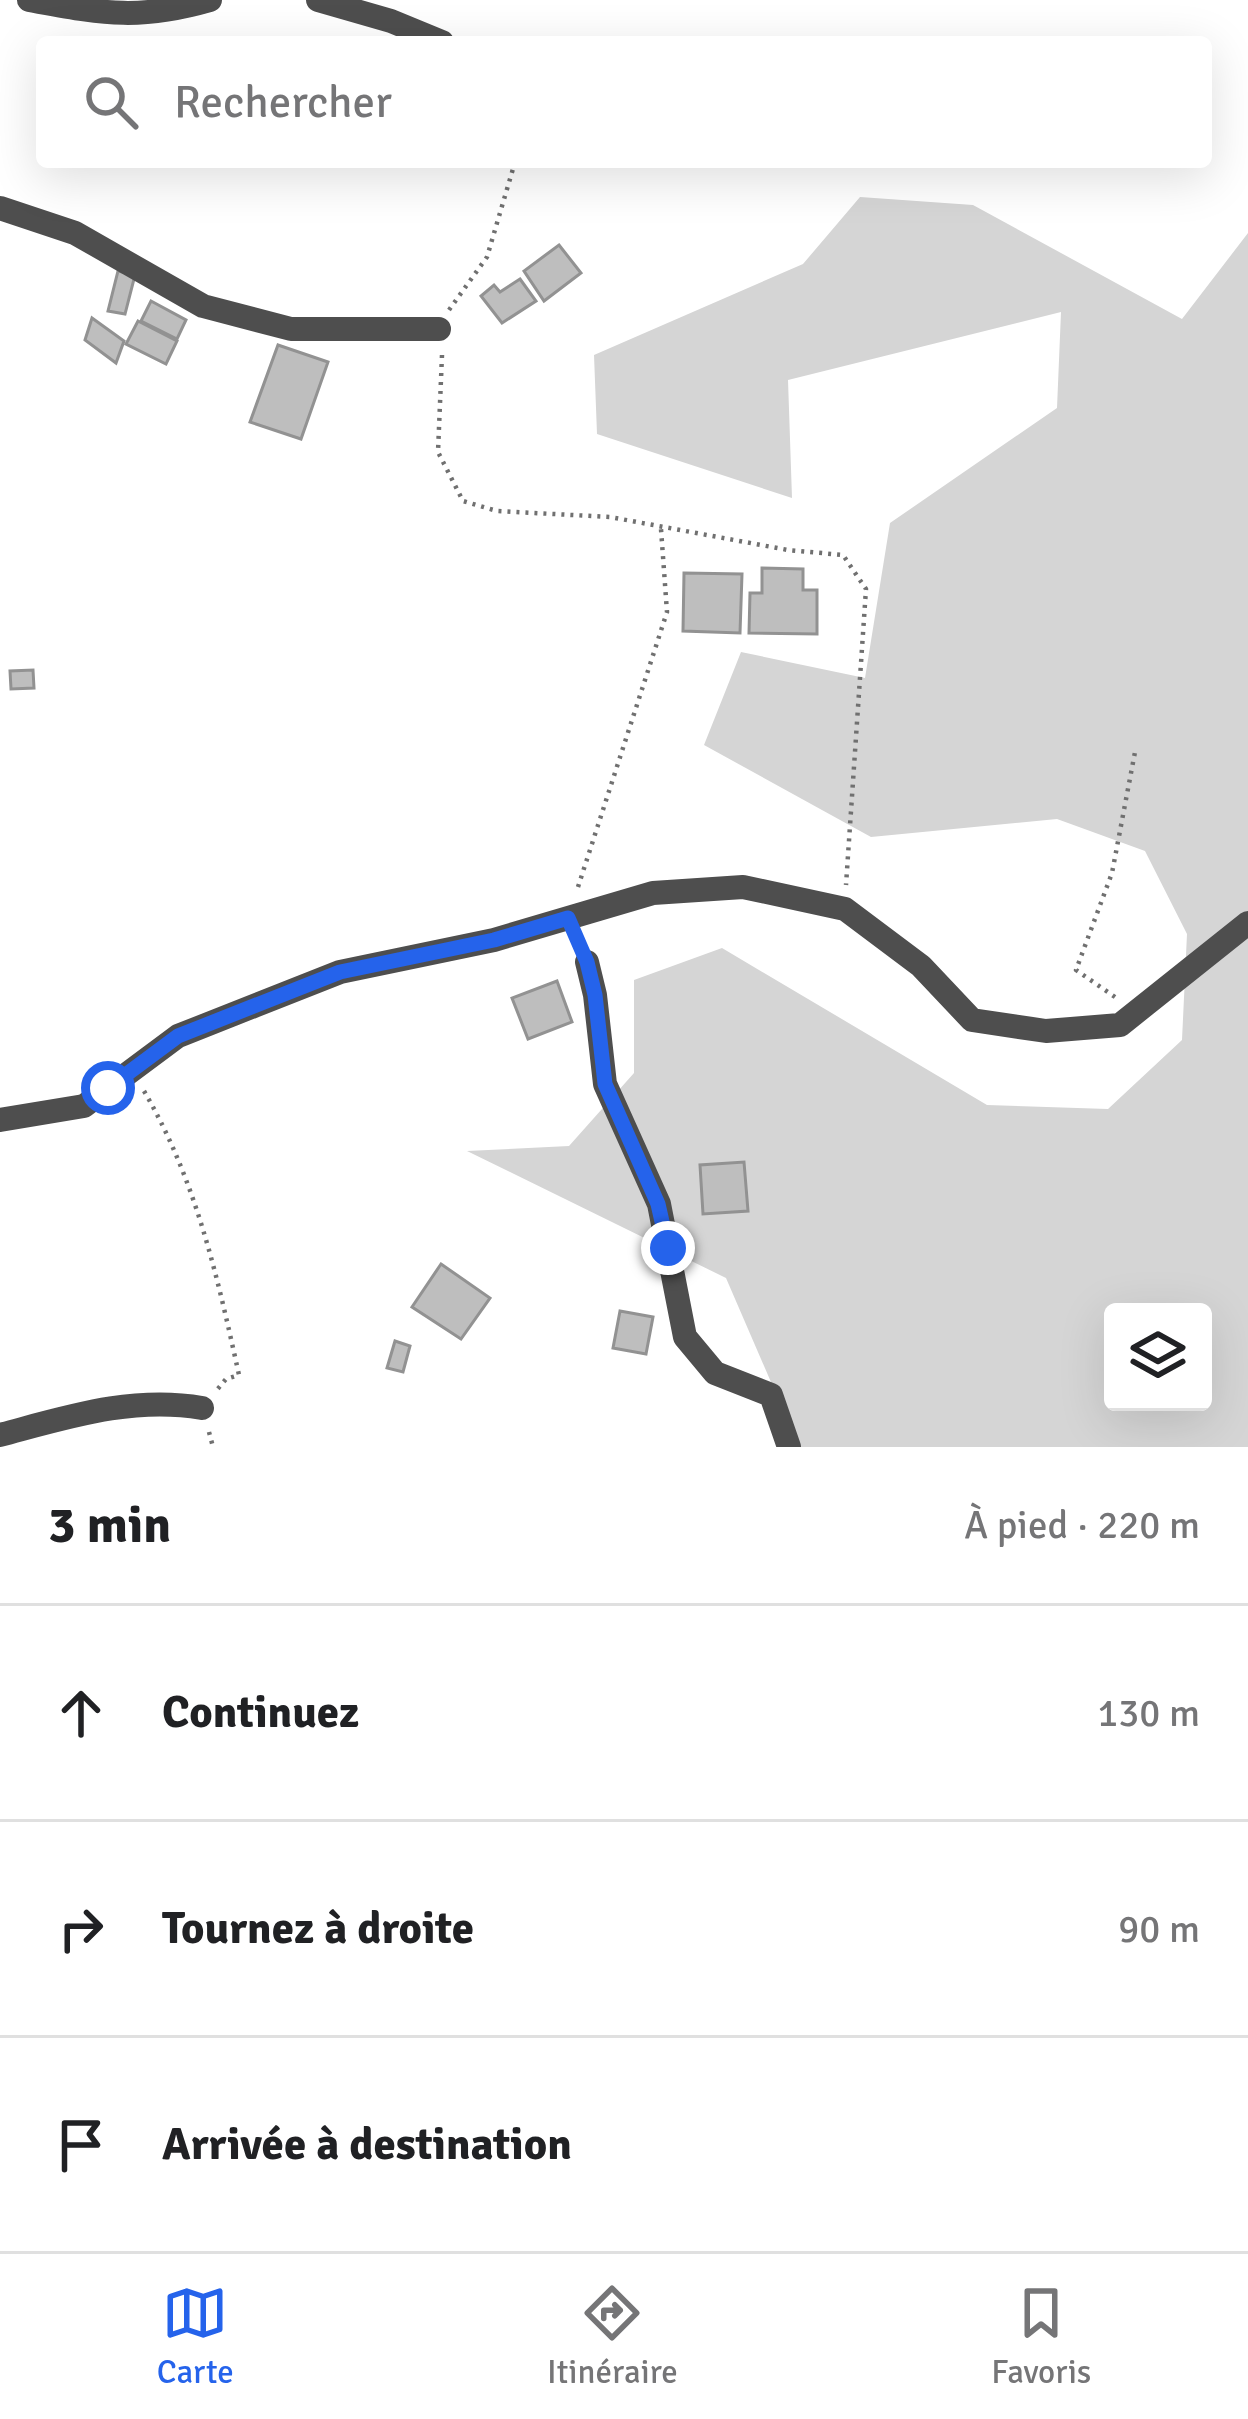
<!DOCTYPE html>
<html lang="fr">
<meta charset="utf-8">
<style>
:root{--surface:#fff;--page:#f2f2f2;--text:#202124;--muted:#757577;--line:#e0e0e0;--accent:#2563eb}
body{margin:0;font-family:Signika,sans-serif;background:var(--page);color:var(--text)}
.controls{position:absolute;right:36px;bottom:36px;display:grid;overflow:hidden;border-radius:12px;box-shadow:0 12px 48px #0002}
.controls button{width:108px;height:108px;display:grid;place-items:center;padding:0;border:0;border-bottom:3px solid var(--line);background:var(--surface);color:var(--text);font:60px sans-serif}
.stop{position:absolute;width:36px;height:36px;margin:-27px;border:9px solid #2563eb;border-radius:50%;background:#fff}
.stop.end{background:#2563eb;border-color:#fff;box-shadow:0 3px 12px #0008}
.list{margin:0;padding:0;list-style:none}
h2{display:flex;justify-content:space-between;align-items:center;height:156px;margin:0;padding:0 48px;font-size:51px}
h2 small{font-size:39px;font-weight:400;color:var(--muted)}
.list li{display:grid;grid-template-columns:78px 1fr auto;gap:36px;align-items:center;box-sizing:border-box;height:216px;padding:0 48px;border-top:3px solid var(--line)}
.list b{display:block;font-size:45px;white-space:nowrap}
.list em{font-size:39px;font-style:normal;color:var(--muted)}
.icon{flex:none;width:66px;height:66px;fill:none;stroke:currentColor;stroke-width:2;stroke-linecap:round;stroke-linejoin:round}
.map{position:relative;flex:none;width:1248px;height:1447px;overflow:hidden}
.search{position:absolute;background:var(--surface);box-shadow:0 12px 48px #0002;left:36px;right:36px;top:36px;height:132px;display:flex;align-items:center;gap:30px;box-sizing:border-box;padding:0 42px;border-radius:12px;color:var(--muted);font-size:45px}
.sheet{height:804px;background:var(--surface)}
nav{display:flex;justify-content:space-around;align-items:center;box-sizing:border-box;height:168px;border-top:3px solid var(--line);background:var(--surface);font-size:33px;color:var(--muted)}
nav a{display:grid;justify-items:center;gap:6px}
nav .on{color:var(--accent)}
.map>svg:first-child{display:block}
.green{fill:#d5d5d5;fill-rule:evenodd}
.building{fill:#bebebe;stroke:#929292;stroke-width:3}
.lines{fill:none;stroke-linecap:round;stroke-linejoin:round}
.path{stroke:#707070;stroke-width:4.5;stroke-dasharray:3 6;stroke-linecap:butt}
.minor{stroke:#4e4e4e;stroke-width:24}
.route{stroke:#2563eb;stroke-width:15}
</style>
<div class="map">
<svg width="1248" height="1447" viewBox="0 0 1248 1447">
<rect width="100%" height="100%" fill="#fff"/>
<path class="green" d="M860,197l113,8 209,114 66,-86v1214h-449l-73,-169 -259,-127 102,-5 65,-73v-93l88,-32 265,157 121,4 74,-69 5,-106 -42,-83 -88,-32 -186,18 -167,-92 37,-93 124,26 25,-155 167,-115 4,-96 -273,68 4,118 -195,-64 -3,-79 209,-91zM1113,1312h90v90h-90z"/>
<g class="building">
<path d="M559,245l22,28 -37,28 -20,-30z"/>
<path d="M118,271l17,4 -10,39 -17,-3z"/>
<path d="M520,279l16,22 -34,22 -21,-27 13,-11 6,7z"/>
<path d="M151,301l35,19 -9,19 -36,-18z"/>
<path d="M92,318l32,23 -8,22 -31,-23z"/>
<path d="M138,321l39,20 -11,23 -40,-20z"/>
<path d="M278,345l50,17 -27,77 -51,-17z"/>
<path d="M762,568l41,1v21h14v44l-68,-1 1,-40h12z"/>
<path d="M684,573l58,1 -2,59 -57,-2z"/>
<path d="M33,670l1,18 -23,1 -1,-18z"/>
<path d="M557,981l15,41 -44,17 -16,-41z"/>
<path d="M744,1162l4,49 -45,3 -3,-49z"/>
<path d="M441,1264l49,34 -29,41 -49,-32z"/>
<path d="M620,1311l33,6 -7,37 -33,-6z"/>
<path d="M395,1341l15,5 -7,26 -16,-4z"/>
</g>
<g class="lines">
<g class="path">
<path d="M449,310l38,-53 28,-95"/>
<path d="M442,355l-4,97 25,49 34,10 113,6 178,33 55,5 23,34 -20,296"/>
<path d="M578,887l89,-275 -6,-83"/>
<path d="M1115,997l-39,-27 36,-97 23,-121"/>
<path d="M144,1091c52,89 73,184 95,284l-13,4 -10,12"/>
<path d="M209,1432l4,15"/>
</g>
<g class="minor">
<path d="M29,0c73,13 108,21 181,0"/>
<path d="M318,0l73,21 51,21"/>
<path d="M0,208l75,25 128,73 88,23h148"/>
<path d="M587,962l8,33 10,89 54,120 26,133 30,36 56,22 18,52"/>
<path d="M0,1120l84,-14 94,-70 162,-64 154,-32 159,-47 90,-6 102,22 76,57 51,54 74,11 74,-6 128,-102"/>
<path d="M0,1435c68,-18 132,-39 202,-27"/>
</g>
</g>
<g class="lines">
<path class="route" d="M108,1088l70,-52 162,-64 154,-32 74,-22 19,44 8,33 10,89 53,120 10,44"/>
</g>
</svg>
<div class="controls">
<button><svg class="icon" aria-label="layers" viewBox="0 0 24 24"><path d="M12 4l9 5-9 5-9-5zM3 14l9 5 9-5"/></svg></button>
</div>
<div class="stop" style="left:108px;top:1088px"></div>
<div class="stop end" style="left:668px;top:1248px"></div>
<div class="search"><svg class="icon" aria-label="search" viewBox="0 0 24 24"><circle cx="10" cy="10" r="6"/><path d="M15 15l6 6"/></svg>Rechercher</div>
</div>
<section class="sheet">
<h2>3 min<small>À pied · 220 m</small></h2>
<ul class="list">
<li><svg class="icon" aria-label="ahead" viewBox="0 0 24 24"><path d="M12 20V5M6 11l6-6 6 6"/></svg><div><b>Continuez</b></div><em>130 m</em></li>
<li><svg class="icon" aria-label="right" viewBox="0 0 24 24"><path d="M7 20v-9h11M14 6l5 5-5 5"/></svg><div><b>Tournez à droite</b></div><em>90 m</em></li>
<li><svg class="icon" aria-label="arrive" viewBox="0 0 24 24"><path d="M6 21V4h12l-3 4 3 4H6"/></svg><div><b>Arrivée à destination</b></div></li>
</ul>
</section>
<nav>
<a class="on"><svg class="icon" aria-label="map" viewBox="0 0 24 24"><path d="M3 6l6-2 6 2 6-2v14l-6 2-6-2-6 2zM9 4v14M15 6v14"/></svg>Carte</a>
<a><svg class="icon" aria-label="directions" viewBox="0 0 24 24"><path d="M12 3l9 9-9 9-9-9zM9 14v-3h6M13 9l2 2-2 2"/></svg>Itinéraire</a>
<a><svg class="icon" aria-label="saved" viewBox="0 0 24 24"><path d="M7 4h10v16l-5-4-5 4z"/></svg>Favoris</a>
</nav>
